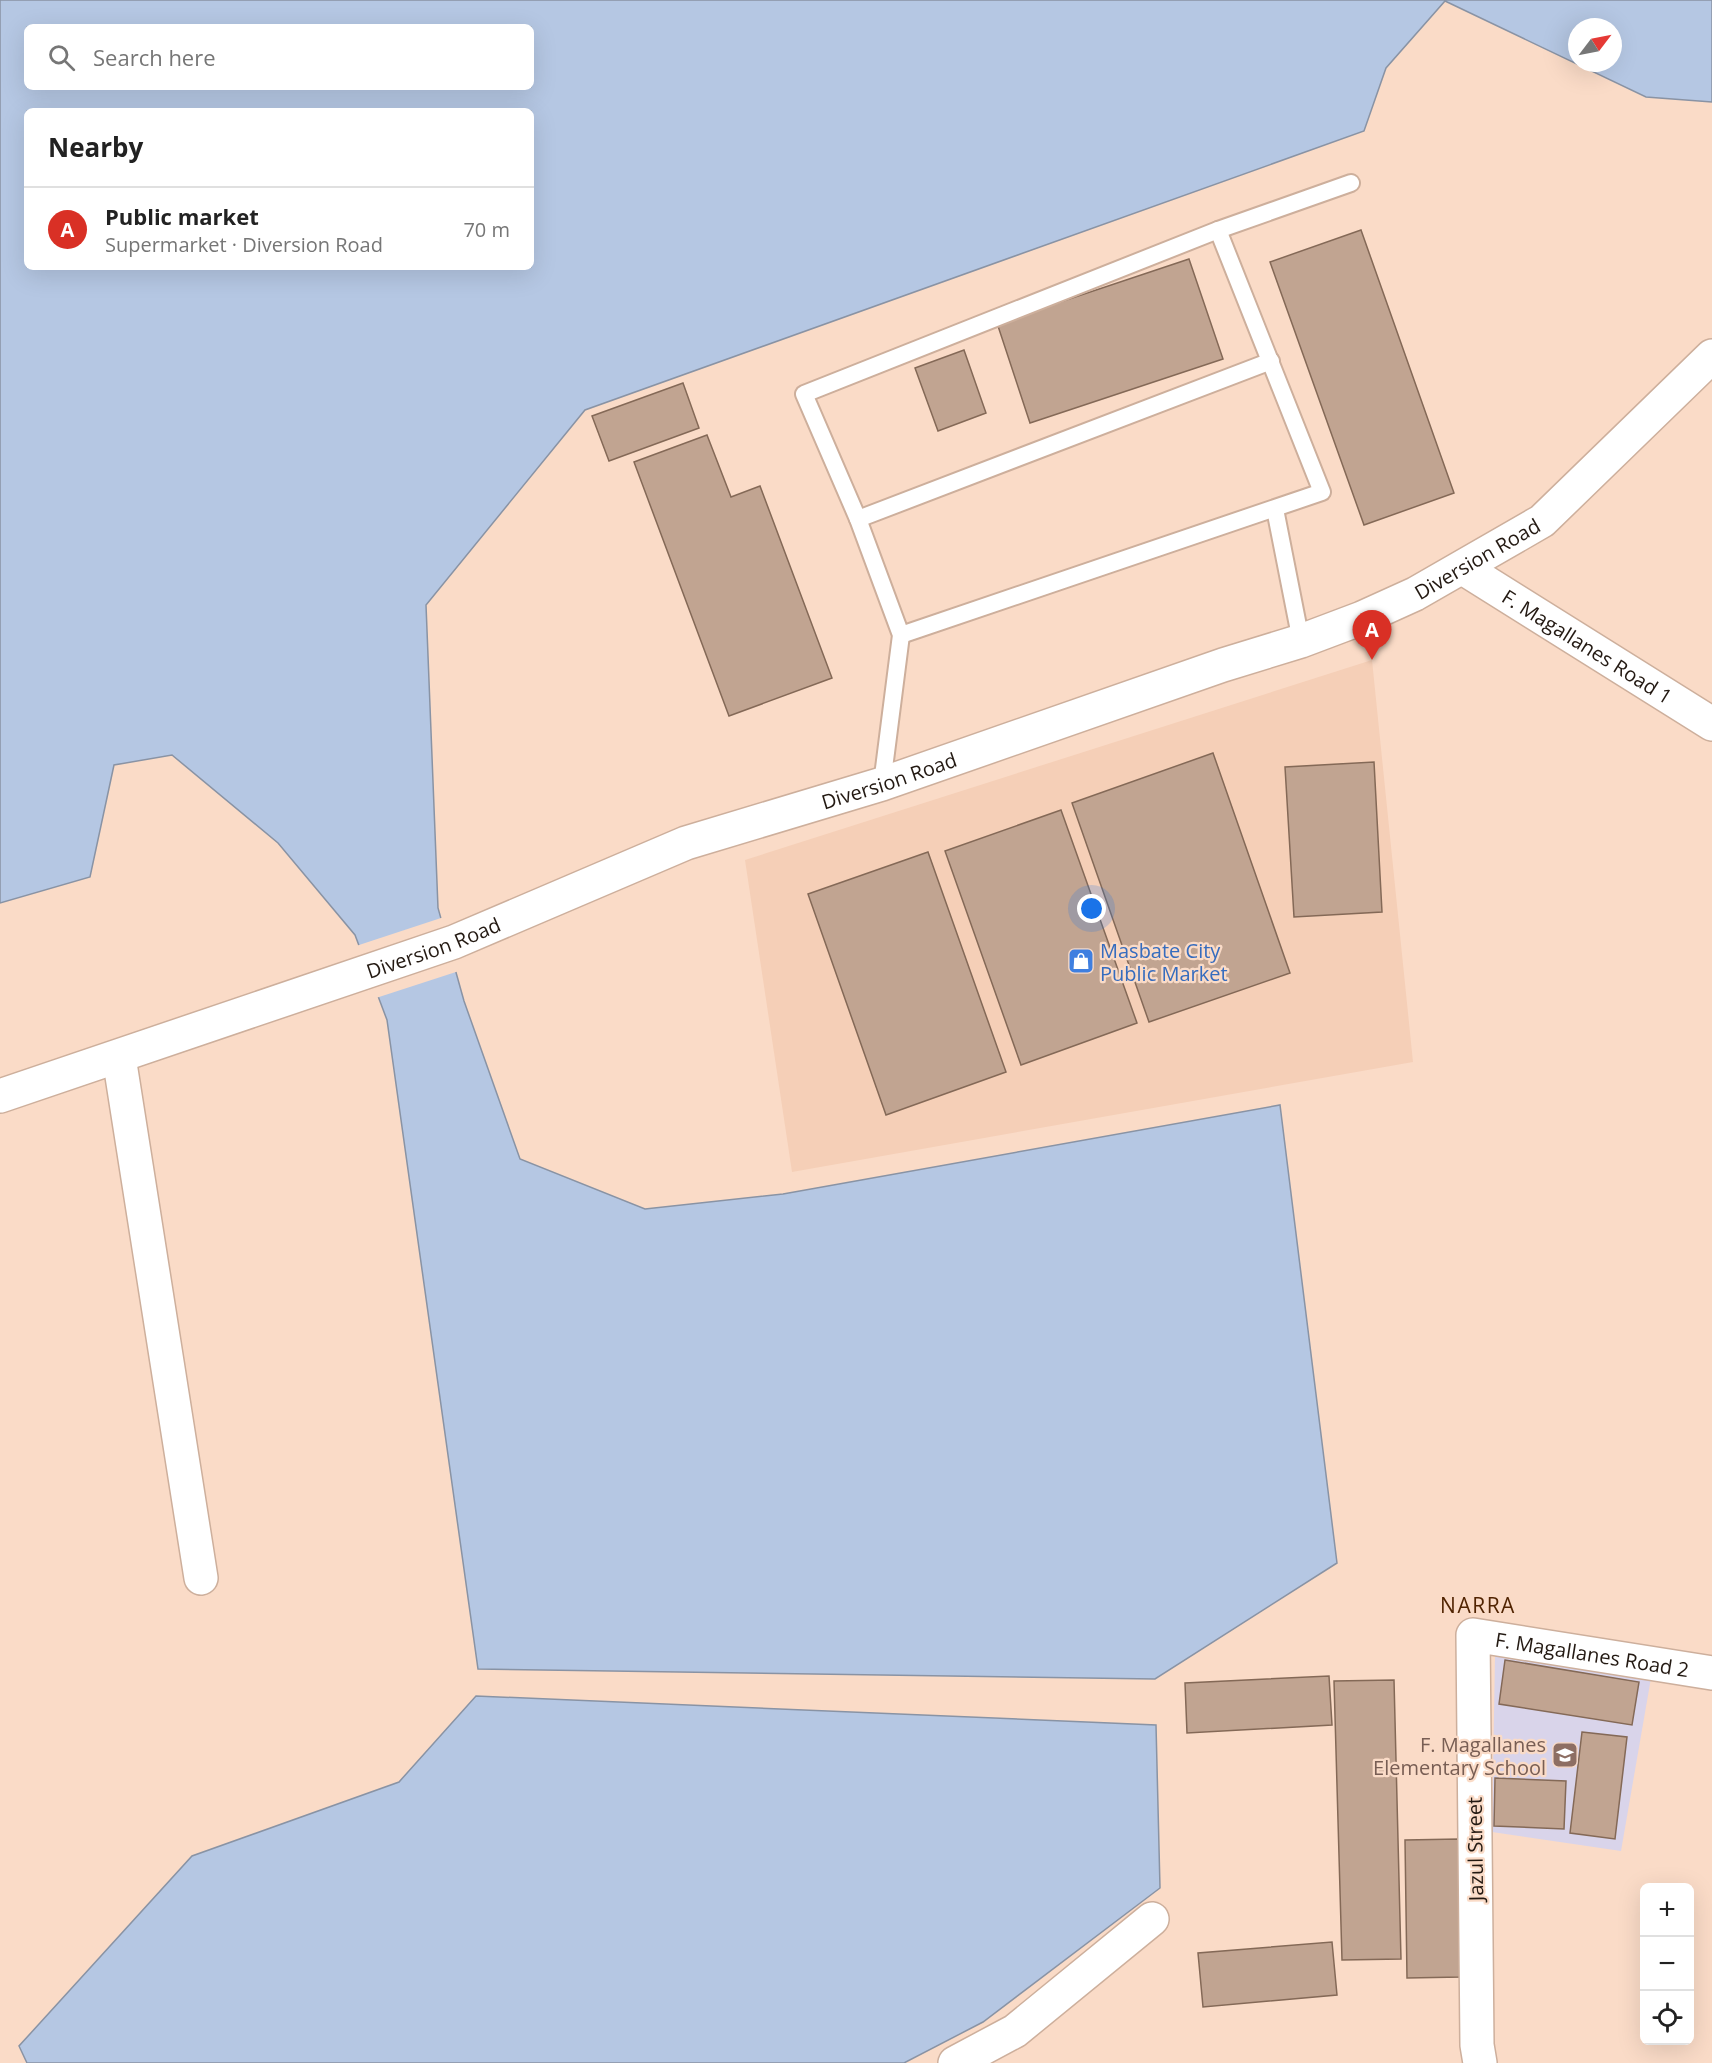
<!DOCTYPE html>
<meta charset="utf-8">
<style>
:root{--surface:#fff;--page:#f6f6f6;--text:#222;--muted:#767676;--line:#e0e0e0;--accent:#d93025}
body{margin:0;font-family:"Open Sans",sans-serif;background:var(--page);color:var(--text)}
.controls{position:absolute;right:18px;bottom:18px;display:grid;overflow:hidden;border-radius:9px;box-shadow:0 6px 24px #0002}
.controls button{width:54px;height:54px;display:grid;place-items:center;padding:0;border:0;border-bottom:2px solid var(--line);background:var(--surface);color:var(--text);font:30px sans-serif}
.compass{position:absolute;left:1568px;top:18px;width:54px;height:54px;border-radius:50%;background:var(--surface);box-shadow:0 6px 24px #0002;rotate:58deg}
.you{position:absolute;left:1092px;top:909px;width:21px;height:21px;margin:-15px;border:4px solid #fff;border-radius:50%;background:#1a73e8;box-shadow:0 0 0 9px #1a73e833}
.badge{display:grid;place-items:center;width:39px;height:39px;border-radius:50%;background:var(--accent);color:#fff;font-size:20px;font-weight:700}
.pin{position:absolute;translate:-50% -50px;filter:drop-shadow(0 2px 3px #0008)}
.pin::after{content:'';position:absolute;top:32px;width:21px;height:18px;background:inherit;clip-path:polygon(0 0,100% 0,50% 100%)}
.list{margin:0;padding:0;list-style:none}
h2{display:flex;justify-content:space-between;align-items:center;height:78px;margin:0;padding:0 24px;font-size:26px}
h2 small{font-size:20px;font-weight:400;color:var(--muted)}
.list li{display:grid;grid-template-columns:39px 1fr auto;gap:18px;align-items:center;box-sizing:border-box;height:84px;padding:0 24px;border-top:2px solid var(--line)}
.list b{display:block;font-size:22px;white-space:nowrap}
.list p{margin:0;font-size:20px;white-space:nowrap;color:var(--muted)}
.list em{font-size:20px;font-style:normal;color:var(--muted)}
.icon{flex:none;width:33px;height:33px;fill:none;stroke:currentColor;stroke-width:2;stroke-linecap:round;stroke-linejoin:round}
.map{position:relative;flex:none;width:1712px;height:2063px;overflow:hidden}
.search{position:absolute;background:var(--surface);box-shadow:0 6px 24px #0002;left:24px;top:24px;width:510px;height:66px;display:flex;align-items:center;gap:15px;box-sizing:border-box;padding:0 21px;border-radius:9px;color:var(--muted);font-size:22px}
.panel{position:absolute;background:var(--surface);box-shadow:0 6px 24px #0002;left:24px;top:108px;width:510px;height:162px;border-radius:9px}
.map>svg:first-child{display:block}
.built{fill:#f5cfb7}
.education{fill:#d9d4ea}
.water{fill:#b5c7e3;stroke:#8993a4;stroke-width:1.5;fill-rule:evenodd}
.pier{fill:#fadbc7}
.building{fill:#c1a491;stroke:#846957;stroke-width:1.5}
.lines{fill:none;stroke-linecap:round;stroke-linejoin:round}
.service-casing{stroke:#cdaf9c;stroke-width:20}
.minor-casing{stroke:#cdaf9c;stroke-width:36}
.tertiary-casing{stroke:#cdaf9c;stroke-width:36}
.service{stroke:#fff;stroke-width:16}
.minor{stroke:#fff;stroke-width:33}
.tertiary{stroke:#fff;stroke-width:33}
.labels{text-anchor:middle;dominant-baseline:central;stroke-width:4.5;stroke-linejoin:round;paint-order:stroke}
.street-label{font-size:20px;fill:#231912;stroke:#fadbc7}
.shop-label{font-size:20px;fill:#366cbe;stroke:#fadbc7;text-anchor:start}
.education-label{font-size:20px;fill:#785e54;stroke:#fadbc7;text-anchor:end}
.neighbourhood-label{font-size:21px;letter-spacing:1.5px;fill:#512402;stroke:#fadbc7}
</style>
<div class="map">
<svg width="1712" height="2063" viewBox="0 0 1712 2063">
<rect width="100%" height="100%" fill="#fadbc7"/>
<path class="built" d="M1372,660l41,402 -621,110 -47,-312z"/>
<path class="education" d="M1495,1656l156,22 -30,173 -129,-19z"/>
<g class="water">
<path d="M0,0h1712v102l-66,-5 -201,-96 -59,67 -22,63 -779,279 -159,195 12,303 26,93 56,158 125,50 138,-15 497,-89 57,458 -182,116 -677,-10 -91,-649 -32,-85 -77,-92 -106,-88 -58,10 -24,112 -90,26zM27,27h504v60h-504zM1577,27h36v36h-36zM27,111h504v156h-504z"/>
<path d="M476,1696l680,29 4,163 -177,134 -79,41h-877l-8,-17 173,-190 207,-74z"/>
</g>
<path class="pier" d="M444,917l15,54 -83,27 -20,-52z"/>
<g class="building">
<path d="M1361,230l93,263 -90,32 -94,-263z"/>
<path d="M1189,259l34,100 -193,64 -33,-100z"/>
<path d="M964,350l22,63 -48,18 -23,-63z"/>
<path d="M683,383l16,45 -90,33 -17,-45z"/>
<path d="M707,435l24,62 29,-11 72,192 -103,38 -95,-254z"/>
<path d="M1213,753l77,220 -141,49 -77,-219z"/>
<path d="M1374,762l8,150 -88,5 -9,-150z"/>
<path d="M1061,810l76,213 -116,42 -76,-214z"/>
<path d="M928,852l78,220 -120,43 -78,-221z"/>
<path d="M1505,1660l134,22 -7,43 -133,-21z"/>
<path d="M1329,1676l3,49 -145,8 -2,-50z"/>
<path d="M1394,1680l7,279 -59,1 -8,-279z"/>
<path d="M1582,1732l45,5 -12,102 -45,-6z"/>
<path d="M1495,1778l71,3 -2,48 -70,-3z"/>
<path d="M1459,1839l2,138 -54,1 -2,-138z"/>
<path d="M1332,1942l5,53 -134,12 -5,-54z"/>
</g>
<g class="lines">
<g class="service-casing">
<g id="service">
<path d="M1275,509l26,132"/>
<path d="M858,519l413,-158"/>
<path d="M901,635l421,-143 -104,-262"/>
<path d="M882,784l19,-149 -43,-116 -54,-125 414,-164 133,-47"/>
</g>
</g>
<g class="minor-casing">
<g id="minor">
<path id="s1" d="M1463,568l249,156"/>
<path d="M119,1057l82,521"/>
<path d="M955,2063l60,-32 137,-112"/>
<path id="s2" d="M1480,2063l-3,-18 -4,-410 239,38"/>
</g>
</g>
<g class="tertiary-casing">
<g id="tertiary">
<path id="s3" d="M0,1096l454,-154 232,-99 196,-59 341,-119 78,-24 61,-23 53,-24 127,-73 170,-165"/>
</g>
</g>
<use href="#service" class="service"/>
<use href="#minor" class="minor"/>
<use href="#tertiary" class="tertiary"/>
</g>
<defs>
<g id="shop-square" transform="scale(1.35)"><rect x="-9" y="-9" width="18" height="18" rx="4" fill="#3f7fe0" stroke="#fadbc7"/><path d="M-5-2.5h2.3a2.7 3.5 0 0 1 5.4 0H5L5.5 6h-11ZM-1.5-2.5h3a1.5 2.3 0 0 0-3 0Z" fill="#fff"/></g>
<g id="school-square" transform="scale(1.35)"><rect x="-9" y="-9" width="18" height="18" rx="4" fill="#8d6e63" stroke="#fadbc7"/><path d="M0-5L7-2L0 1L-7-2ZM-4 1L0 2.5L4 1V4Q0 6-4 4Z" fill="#fff"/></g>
</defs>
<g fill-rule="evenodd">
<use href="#shop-square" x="1081" y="961"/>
<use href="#school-square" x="1565" y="1755"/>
</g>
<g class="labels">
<g class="street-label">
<text stroke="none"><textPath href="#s3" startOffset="1574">Diversion Road</textPath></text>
<text stroke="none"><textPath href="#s1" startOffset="147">F. Magallanes Road 1</textPath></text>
<text stroke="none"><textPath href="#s3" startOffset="944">Diversion Road</textPath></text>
<text stroke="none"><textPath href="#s3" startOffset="458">Diversion Road</textPath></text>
<text stroke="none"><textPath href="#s2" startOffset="549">F. Magallanes Road 2</textPath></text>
<text transform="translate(1475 1849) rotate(-91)">Jazul Street</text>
</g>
<g class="shop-label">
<text x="1100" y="950">Masbate City<tspan x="1100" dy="23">Public Market</tspan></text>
</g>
<g class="education-label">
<text x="1546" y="1744">F. Magallanes<tspan x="1546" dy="23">Elementary School</tspan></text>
</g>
<g class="neighbourhood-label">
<text x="1478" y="1605">NARRA</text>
</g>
</g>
</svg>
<div class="controls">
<button>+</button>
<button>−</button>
<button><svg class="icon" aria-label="locate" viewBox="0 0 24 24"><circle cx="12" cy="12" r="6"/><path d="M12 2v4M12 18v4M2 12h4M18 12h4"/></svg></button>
</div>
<svg class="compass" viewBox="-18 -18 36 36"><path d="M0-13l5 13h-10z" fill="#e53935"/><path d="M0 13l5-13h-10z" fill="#767676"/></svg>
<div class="you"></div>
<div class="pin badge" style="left:1372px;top:660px">A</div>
<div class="search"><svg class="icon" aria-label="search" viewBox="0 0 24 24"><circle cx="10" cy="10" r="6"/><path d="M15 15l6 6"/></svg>Search here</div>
<section class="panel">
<h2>Nearby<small></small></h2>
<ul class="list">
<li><span class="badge">A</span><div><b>Public market</b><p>Supermarket · Diversion Road</p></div><em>70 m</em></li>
</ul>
</section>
</div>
